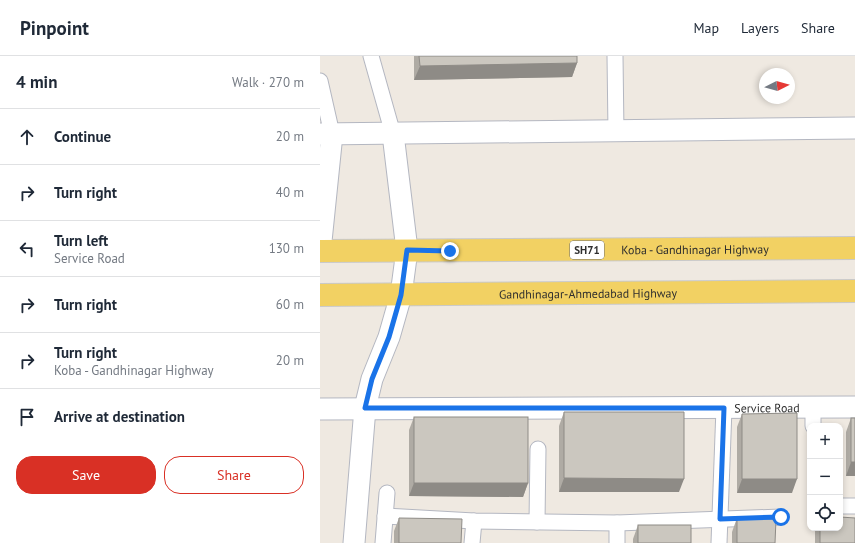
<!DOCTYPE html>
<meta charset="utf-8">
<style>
:root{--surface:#fff;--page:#f6f6f7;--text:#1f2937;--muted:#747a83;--line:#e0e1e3;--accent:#d93025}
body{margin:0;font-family:"PT Sans",sans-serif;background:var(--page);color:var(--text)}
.controls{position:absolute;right:12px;bottom:12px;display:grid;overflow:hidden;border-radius:8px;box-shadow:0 2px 6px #0003}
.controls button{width:36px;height:36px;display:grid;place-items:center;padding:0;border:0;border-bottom:1px solid var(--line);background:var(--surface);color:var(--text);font:20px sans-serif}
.compass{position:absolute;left:439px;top:12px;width:36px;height:36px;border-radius:50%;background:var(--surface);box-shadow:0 2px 6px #0003;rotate:84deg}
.stop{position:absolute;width:12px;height:12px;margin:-9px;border:3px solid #1a73e8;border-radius:50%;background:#fff}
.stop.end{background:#1a73e8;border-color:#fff;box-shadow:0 1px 4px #0008}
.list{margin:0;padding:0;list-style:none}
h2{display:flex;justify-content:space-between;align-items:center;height:52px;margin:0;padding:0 16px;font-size:17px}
h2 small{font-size:13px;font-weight:400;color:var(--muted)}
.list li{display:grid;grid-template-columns:26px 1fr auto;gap:12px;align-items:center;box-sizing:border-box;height:56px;padding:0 16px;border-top:1px solid var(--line)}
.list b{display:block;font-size:15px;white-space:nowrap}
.list p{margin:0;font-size:13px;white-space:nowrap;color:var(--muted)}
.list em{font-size:13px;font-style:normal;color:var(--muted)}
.actions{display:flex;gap:8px;padding:12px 16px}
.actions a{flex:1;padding:9px 0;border:1px solid var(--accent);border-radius:16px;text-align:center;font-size:14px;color:var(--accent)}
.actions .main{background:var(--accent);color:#fff}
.icon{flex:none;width:22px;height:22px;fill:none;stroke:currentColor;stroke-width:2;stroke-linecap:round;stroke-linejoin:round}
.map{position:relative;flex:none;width:535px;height:487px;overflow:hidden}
header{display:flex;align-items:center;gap:24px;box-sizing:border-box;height:56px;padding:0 20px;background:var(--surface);border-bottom:1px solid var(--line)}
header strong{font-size:19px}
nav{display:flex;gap:22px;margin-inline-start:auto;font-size:14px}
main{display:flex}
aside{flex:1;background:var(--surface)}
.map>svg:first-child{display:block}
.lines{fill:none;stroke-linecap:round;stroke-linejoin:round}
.street-casing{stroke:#b4b7c1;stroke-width:17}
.secondary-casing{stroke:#b4b7c1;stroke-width:23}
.primary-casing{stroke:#c9c9c9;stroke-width:24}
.street{stroke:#fff;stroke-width:15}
.secondary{stroke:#fff;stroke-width:21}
.primary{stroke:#f2d163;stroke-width:22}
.wall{fill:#afaba4}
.shaded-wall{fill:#8e8b86}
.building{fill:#cbc7bf;stroke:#8e8b86}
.route{stroke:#1a73e8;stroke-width:5}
.labels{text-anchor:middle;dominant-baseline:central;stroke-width:3;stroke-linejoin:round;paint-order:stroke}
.shield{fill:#fff;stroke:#6d6d6d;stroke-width:1}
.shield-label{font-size:11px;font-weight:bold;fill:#2e2e2e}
.street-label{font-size:12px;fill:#2e2e2e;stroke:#fff}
</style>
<header>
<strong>Pinpoint</strong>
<nav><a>Map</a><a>Layers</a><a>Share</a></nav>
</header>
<main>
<aside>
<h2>4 min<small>Walk · 270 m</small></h2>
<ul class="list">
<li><svg class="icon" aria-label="ahead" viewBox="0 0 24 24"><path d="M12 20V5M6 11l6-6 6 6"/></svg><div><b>Continue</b></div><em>20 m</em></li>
<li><svg class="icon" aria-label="right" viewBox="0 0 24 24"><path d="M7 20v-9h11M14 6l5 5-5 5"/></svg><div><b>Turn right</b></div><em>40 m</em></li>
<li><svg class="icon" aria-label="left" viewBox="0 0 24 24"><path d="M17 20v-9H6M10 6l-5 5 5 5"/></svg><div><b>Turn left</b><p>Service Road</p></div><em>130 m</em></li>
<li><svg class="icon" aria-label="right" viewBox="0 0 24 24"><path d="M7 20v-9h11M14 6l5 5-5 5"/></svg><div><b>Turn right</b></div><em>60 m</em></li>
<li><svg class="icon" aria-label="right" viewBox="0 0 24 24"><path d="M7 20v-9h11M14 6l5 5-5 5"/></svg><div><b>Turn right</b><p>Koba - Gandhinagar Highway</p></div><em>20 m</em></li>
<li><svg class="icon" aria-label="arrive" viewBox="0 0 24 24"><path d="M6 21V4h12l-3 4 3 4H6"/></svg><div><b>Arrive at destination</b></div></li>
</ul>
<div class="actions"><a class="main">Save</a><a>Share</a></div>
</aside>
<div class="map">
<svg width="535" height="487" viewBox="0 0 535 487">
<rect width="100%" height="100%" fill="#efe9e1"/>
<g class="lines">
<g class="street-casing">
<g id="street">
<path d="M51,0l22,78"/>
<path d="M295,0l1,76"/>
<path d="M0,25l12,53"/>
<path d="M493,351v19"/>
<path d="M520,450h15"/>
<path d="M65,460l89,5 143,2 164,-6"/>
<path d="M217,466l1,-73"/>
<path d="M297,467v20"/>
<path d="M63,487l4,-50"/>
<path d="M152,487l2,-22"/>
<path d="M399,487l5,-135"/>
</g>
</g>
<g class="secondary-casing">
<g id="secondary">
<path d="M0,78l535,-6"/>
<path d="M0,195l12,-117"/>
<path id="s1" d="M0,353l535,-2"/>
<path d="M34,487l11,-135 7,-29 17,-42 12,-42 6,-45 -14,-116"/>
</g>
</g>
<g class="primary-casing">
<g id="primary">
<path id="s2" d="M0,195l535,-3"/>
<path id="s3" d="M0,239l535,-4"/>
</g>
</g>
<use href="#street" class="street"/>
<use href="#secondary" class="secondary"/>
<use href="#primary" class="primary"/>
</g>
<g class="wall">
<path d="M94,0h163v7l-5,14 -158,3z"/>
<path d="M244,356l115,80h-120v-66z"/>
<path d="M422,358l50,79h-55v-66z"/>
<path d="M94,361l114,66 -5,14 -114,-1v-66z"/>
<path d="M531,362l4,58h-9v-44z"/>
<path d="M79,462l62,25h-67v-12z"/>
<path d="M417,462l38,25h-43v-11z"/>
<path d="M318,469l53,18h-58v-4z"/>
<path d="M496,472h24l15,15h-40v-13z"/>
</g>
<g class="shaded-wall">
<path d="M257,7l-5,14 -158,3 6,-14z"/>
<path d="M531,406h4v14h-9z"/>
<path d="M244,422l120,1 -5,13h-120z"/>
<path d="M422,423h55l-5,14h-55z"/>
<path d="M94,427h114l-5,14 -114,-1z"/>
</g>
<g class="building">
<path d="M99,0h158v7l-157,3z"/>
<path d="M244,356h120v67l-120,-1z"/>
<path d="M477,357v66h-55v-65z"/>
<rect x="94" y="361" width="114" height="66"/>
<rect x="531" y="362" width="4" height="44"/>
<path d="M520,461l15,1v25h-35v-15h20z"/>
<path d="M79,462l63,1 -1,24h-62z"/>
<path d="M417,462l39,1 -1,24h-38z"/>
<rect x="318" y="469" width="53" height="18"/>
</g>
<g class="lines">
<path class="route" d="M130,195l-43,-1 -6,45 -12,42 -17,42 -7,29h359l-4,111 61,-2"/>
</g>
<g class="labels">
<rect class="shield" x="250" y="185" width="34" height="18" rx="3"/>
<g class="shield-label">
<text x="267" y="194">SH71</text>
</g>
<g class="street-label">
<text stroke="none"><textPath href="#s2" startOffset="375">Koba - Gandhinagar Highway</textPath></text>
<text stroke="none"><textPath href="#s3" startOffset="268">Gandhinagar-Ahmedabad Highway</textPath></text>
<text stroke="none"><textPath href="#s1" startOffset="447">Service Road</textPath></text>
</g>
</g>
</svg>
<div class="controls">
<button>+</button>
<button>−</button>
<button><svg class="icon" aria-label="locate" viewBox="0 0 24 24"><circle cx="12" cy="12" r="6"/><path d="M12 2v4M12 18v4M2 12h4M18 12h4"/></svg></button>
</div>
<svg class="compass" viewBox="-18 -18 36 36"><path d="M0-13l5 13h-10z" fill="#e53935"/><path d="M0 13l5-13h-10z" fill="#747a83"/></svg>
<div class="stop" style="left:461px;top:461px"></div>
<div class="stop end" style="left:130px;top:195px"></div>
</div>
</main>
